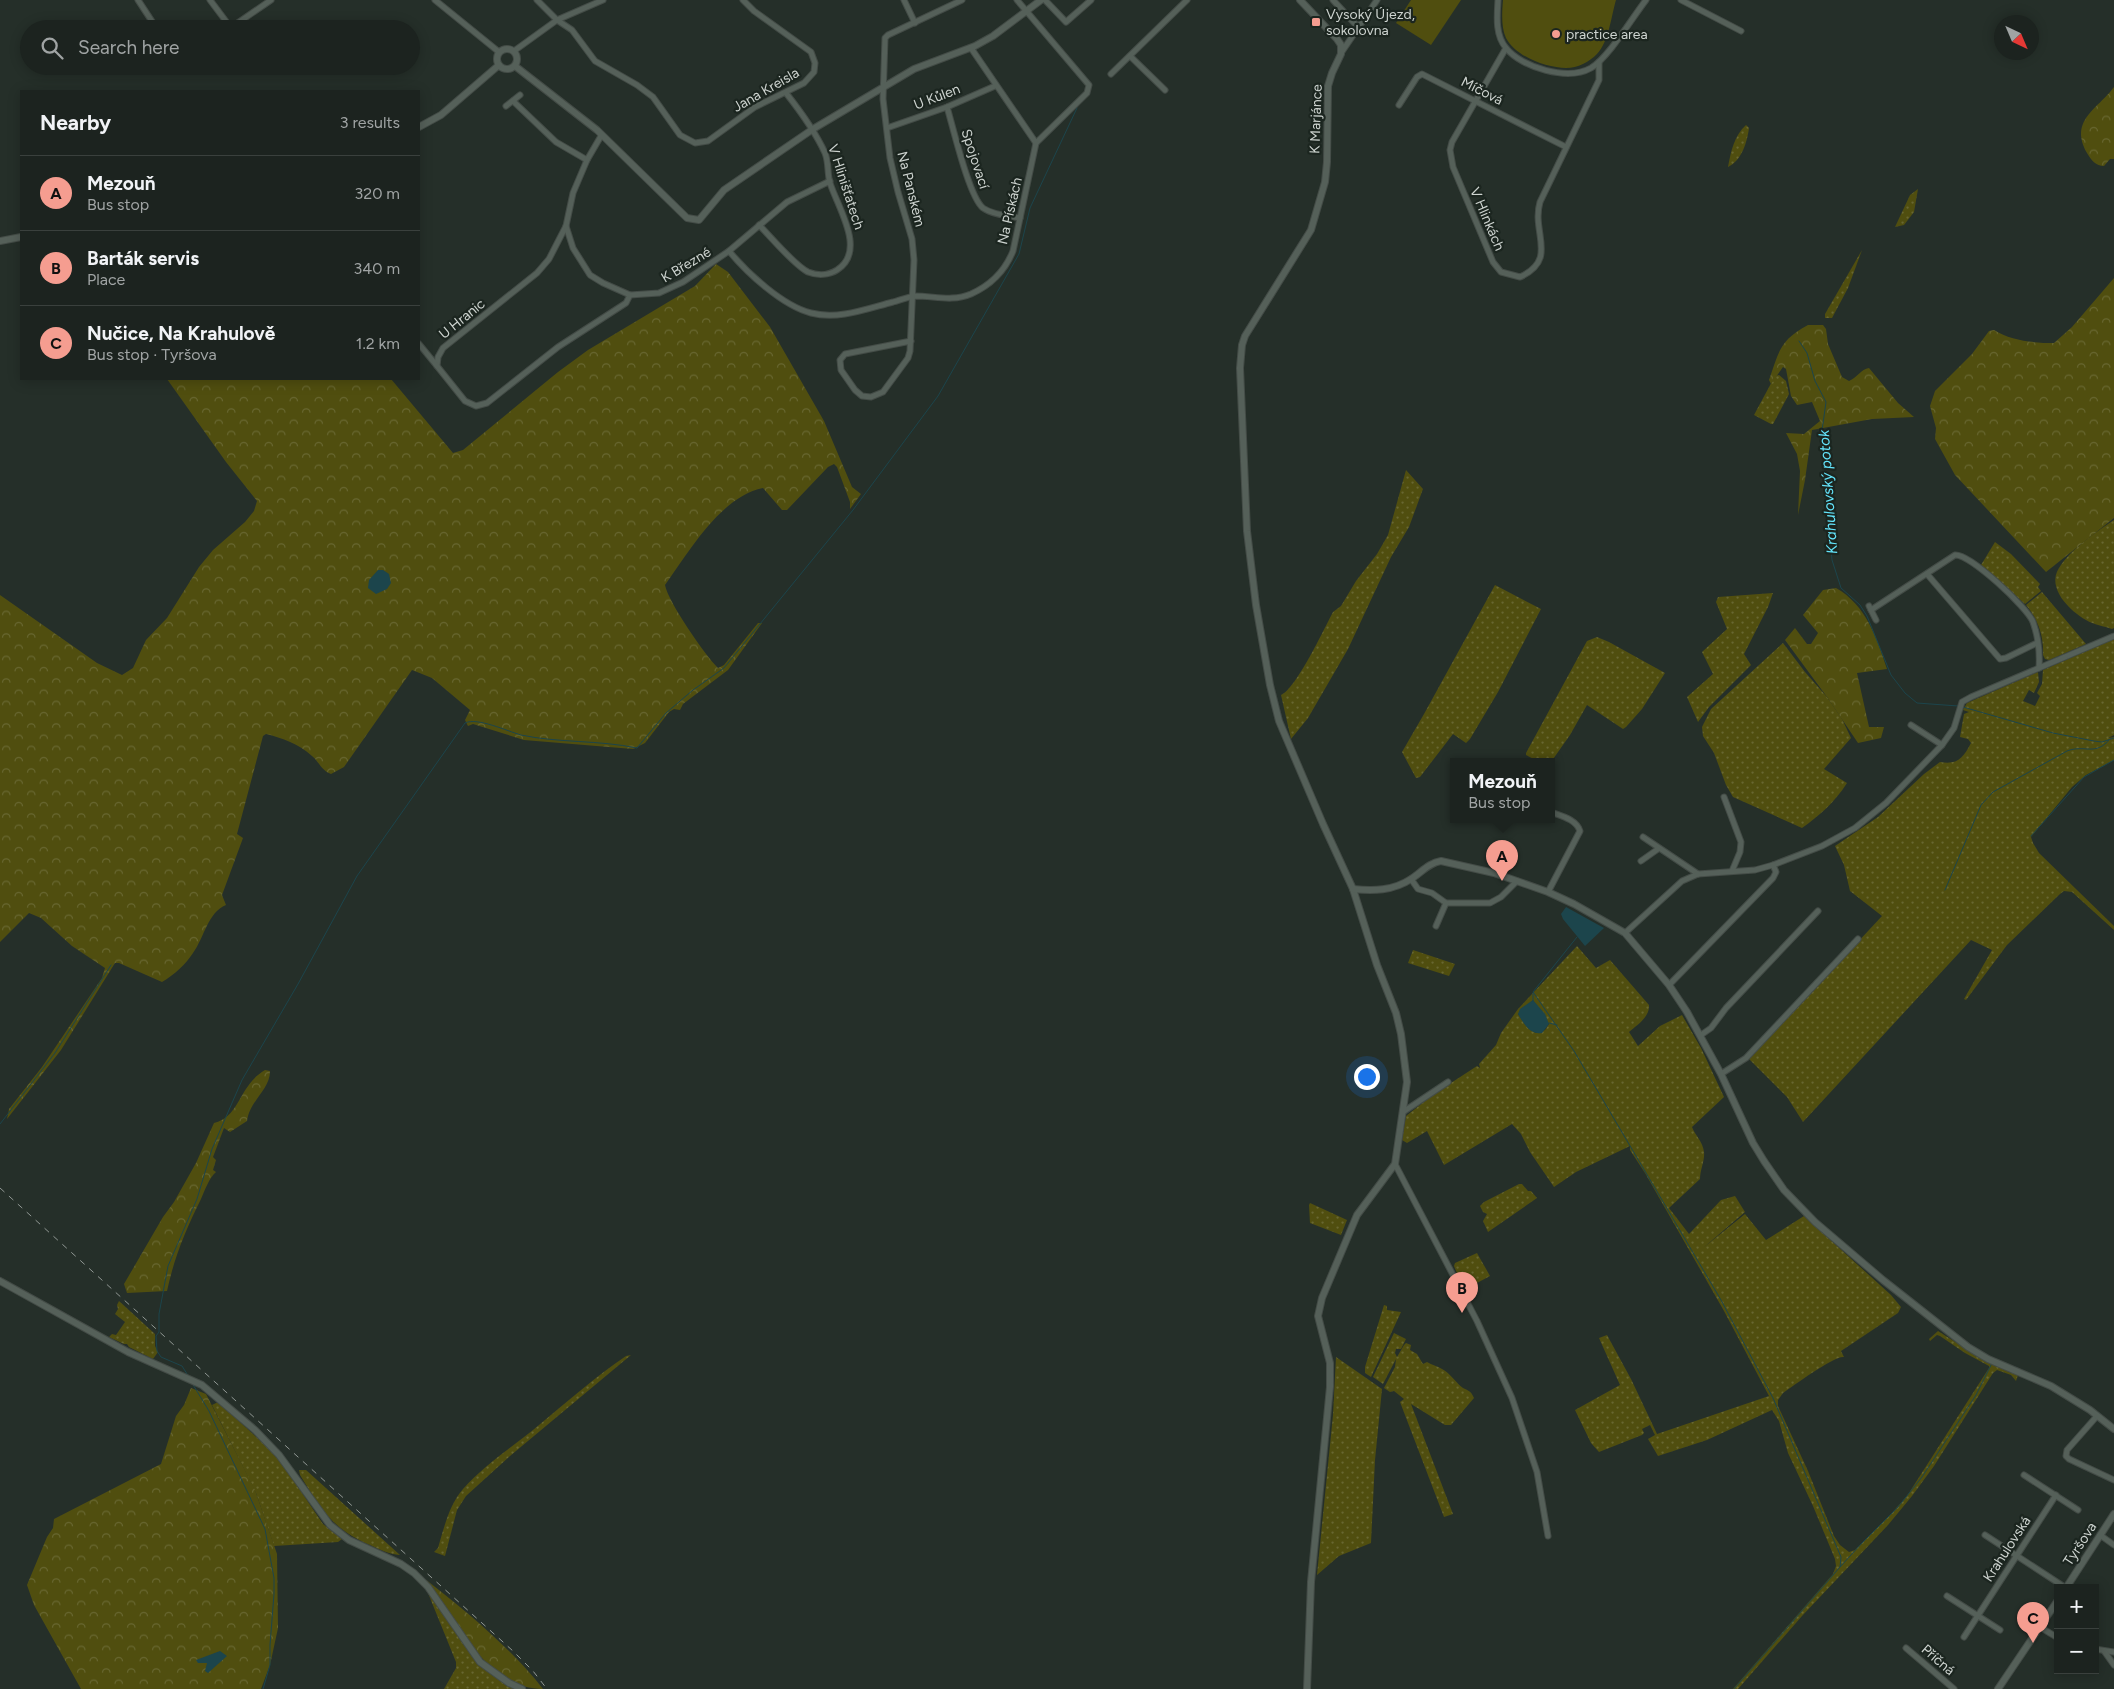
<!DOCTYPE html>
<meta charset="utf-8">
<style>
:root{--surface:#1c231f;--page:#252b28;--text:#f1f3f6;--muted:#a0a4a4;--line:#3a403d;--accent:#f59d90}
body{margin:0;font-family:Figtree,sans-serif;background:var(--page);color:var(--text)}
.controls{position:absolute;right:15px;bottom:15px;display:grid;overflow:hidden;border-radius:0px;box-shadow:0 2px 12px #0003}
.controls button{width:45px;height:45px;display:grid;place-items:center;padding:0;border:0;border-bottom:1px solid var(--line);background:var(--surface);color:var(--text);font:25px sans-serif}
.compass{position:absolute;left:1994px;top:15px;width:45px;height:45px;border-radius:50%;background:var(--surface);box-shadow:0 2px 12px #0003;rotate:136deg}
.you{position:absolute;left:1366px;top:1076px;width:18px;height:18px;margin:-12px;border:4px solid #fff;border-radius:50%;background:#1a73e8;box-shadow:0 0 0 8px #1a73e833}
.badge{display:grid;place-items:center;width:32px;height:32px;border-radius:50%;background:var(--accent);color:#111;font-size:16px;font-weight:700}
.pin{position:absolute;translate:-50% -41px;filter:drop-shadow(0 1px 2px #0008)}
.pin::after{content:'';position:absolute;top:26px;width:18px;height:15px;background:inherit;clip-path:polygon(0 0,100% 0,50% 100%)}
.popup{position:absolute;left:1450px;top:758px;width:105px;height:65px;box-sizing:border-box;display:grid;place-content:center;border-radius:0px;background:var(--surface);filter:drop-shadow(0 1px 4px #0005);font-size:16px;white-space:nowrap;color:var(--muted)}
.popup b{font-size:19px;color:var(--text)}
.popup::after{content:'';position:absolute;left:50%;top:100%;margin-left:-10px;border:10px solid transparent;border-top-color:var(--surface)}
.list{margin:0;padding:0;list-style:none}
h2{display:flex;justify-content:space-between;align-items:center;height:65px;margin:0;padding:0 20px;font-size:21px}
h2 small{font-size:16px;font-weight:400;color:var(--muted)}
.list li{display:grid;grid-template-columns:32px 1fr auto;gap:15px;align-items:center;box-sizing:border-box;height:75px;padding:0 20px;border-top:1px solid var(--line)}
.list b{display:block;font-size:19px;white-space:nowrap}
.list p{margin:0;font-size:16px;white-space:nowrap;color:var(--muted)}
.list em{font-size:16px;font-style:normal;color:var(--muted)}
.icon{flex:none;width:28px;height:28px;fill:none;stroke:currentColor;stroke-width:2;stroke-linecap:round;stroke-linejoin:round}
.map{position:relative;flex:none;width:2114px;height:1689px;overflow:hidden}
.search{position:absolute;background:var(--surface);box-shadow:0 2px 12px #0003;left:20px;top:20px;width:400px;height:55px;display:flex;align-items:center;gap:12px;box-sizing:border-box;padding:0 18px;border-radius:28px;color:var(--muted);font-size:19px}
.panel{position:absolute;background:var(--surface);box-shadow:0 2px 12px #0003;left:20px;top:90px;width:400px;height:290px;border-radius:0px}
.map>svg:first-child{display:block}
.grass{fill:url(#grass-dots);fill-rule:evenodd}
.forest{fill:url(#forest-crowns)}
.park{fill:#504e0f}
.water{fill:#1c454c}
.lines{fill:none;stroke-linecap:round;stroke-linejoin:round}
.stream{stroke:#1c454c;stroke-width:1}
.minor-casing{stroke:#444c47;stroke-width:7}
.tertiary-casing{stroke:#444c47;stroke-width:8}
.minor{stroke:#556059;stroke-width:5}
.tertiary{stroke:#556059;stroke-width:6}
.rail{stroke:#909793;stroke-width:1;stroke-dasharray:6 6;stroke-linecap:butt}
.poi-dot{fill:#f59d90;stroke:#1b251f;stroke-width:2}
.labels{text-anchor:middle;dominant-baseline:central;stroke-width:4.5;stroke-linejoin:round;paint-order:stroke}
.poi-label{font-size:14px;fill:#ced4d0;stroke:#1b251f;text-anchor:start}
.street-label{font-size:14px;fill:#ced4d0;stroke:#1b251f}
.water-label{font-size:15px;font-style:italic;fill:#64e6fd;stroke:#1b251f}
</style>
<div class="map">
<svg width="2114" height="1689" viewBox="0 0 2114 1689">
<defs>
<pattern id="grass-dots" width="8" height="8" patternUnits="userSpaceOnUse" patternTransform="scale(1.25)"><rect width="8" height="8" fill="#504e0f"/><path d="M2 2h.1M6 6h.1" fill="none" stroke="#686731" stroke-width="1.8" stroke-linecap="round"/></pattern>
<pattern id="forest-crowns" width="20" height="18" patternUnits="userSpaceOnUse" patternTransform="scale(1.25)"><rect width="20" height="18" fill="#504e0f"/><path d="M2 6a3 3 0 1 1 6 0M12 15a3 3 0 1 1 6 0" fill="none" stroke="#686731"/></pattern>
</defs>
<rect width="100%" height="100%" fill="#252f29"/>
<g class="grass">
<path d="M1746,125l3,3c-2,14 -7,32 -21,39 3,-16 6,-31 18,-42z"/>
<path d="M1918,189l-4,23 -10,13 -9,2 15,-32z"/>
<path d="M1862,250l-14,38 -16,30h-7v-4z"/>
<path d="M1779,375l7,6 3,13 -16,30h-2l-17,-9 21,-39z"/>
<path d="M1406,470l17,19 -14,38 -18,30 -43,92 -40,69 -17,21 -10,-44c15,-6 43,-66 52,-83l8,-6 15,-25 21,-27 11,-19z"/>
<path d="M2114,520v108l-2,1c-8,-3 -18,-4 -26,-9 -16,-9 -40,-32 -27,-52 11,-18 37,-36 55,-48z"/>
<path d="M1995,542l16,12 29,30 -2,3 3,4 -16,13 -44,-39z"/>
<path d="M1495,585l46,24 -43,83 -28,47 -4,4 -13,-9 -33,43 -4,1 -14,-26 22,-38z"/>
<path d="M2042,592l44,52 -37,16 -4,-1 -2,-4c1,-18 -5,-36 -17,-50z"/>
<path d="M1773,593l-5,14 -24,47 7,11 -42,42 -11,15 -11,-25 26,-23 -11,-22 25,-23 -11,-27 2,-5z"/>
<path d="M1597,637l12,5 56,31 -23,36 -16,18 -3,2 -36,-24 -17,30 -19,27h-12l-13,-7v-2l61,-112z"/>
<path d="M2114,639v96l-6,3 6,-1v23l-28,15 -14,12 -41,50 2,6 6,10 75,73v4l-42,-38 -8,-1 -4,3 -53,51 -41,55 -2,-1 28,-49 -21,-10 -168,182 -16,-25 -38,-38 133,-143 -32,-25 -6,-26 -9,-19 43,-29 46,-43 16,-12c18,3 23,-4 31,-19l-3,-4 -8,-2 4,-23 5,-2 -6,-2 4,-7 71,-31 1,10 -5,11 -5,-3 -6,11 12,5 5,-10 -3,-3 5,-9 1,-14z"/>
<path d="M1783,643l22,29 22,25 15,22 9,19 -27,31 23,14c-12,19 -28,33 -45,45l-69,-31 -7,-12 -12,-32 -11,-17 -1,-9 9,-18z"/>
<path d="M1577,946l19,22 14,-8 39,45c1,12 -12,20 -20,27l9,14 22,-20 22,-11 19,33 23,49 -32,30c3,8 11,15 12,25 1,8 -4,18 -4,27l-31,29 20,26 32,-34 14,-4 10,16 -42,36 42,-34 21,26 38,-24 87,79 10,12 -3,6 -57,38 3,6c-9,-2 -51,29 -61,36l-5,7v6l30,65 26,65 6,9 9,7 6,-2 35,-35 17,-19 82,-128v-2l-24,-13 -25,-17 -3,-1 -7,6 -1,-2 9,-8c26,17 51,32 80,44l-2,6 -5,-6 -14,-5 -4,3 -59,93 -22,30 -24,29 -86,91 -64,73h-5l100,-115 3,-8 -1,-7 -22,-53 -25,-53 -9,-32 -7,-11 -65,30 -49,16 -10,-17 7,-4 -5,-10 -8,4 2,4 -2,2 -43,17 -8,-9 -16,-33 45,-25 -21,-47 8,-3 24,44 26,55 112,-38 -45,-85 -79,-138 -15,-23v-4l-54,26 -22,15 -24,-35 -9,-18 -9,-10 -68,41 -17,-34 -20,12 -5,-3 4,-24 28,-22 43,-28 3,2 -1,-4 17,-19 5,-12 17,-24zM1533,1000l16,24 -4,6 -9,3 -8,-5 -10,-14z"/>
<path d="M1413,950l42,14 -6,12 -41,-13z"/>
<path d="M1519,1184h3l6,7h3l6,7 -49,34 -5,-11 4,-7 -4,-2 -3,-6 4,-4z"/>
<path d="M1310,1203l37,17 -6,15 -31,-12 -1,-18z"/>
<path d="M1477,1253l13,23 -26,14 -10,-24 1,-3z"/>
<path d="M119,1301l36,33v12l3,6 -5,7 -24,-12 -2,-3h-3l-15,-7 3,-3 4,1 9,-13 -10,-8 3,-5 -1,-4z"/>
<path d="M1384,1305l3,1v4l14,2 -30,65 -6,-4v-6z"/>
<path d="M1394,1333l12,6 -5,10h-5l-1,4 2,4 7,-12 2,-2 5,2 -1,5 7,4 6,10 4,-2c5,3 10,4 15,7 8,4 15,15 21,19 6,3 8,3 11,10l-23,27h-6l-34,-21 42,110 -9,3 -44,-115 4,-3 -10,-8 -4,1 -6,-4 11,-21 1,-8 -13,25 -10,-7z"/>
<path d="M631,1355l-121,101 -44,40 -9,14 -12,46 -11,-4 4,-4c6,-20 11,-43 25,-59 22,-25 51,-43 76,-64 29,-24 56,-48 87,-69z"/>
<path d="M1336,1357l46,32 -7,71 -4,83 -32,13 -22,19 16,-160z"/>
<path d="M218,1402l59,54 46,68 19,15 -4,3 -64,4 -18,-53 -44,-88z"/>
<path d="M299,1470h7l94,85c-11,-1 -20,-5 -30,-10 -38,-16 -49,-36 -70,-70z"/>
<path d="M428,1593l50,72 36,24h-70l12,-21v-6z"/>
</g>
<g class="forest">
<path d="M2114,87v72h-4l-6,7c-8,0 -13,-6 -17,-13 -18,-33 10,-43 27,-66z"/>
<path d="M716,264l12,8 42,55 54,94 28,66 9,7 -11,15v-7l-13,-35 -3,-3 -6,3 -41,43h-5l-19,-22c-42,8 -75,65 -98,97 3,17 40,70 53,83l6,-3 34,-42h4l-34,47 -45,34 -3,6 -6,-1 -5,3 -24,31 -12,6 -109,-9 -51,-16 -5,2 -3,-6 5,-10 -38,-32 -20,-8 -68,97 -13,7c-9,-3 -12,-12 -19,-18 -13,-12 -30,-18 -46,-22l-3,2 -26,98 6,4 -21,57 4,10c-18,7 -22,33 -33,48 -7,11 -19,22 -31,29l-43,-19h-4l-54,87 -54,69 2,-10 33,-42 60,-89 3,-10 -33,-22 -31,-28 -12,-5 -29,29v-347l97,68 25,12 11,-7 13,-28 21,-22 32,-51 14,-17 32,-28 9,-11 3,-10 -31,-39 -59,-83h224l62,74 10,-3 95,-78 30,-22 107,-64z"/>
<path d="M2114,278v240l-68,54 -91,-97 -20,-36 1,-11 -6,-22 5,-15 37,-37 17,-23 5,-1c17,11 41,13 60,13l18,-16z"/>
<path d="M1808,325h15l3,4 2,15 14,33 7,4c8,-3 12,-12 20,-13l29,35 16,14 -42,2 -60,11 -7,50 -7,35 2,-44 -3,-17 -11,-21 18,1 16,-13 -8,-19 -15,3 -6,-9 -5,-27 -3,-2 -12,17 -2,-4c10,-29 11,-40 39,-55z"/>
<path d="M1836,588c30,17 41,50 51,81l-30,4 12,54h15l-3,11 -23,5 -31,-46 -42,-57 10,-12 12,16h4l7,-11 -15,-18 20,-25z"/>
<path d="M265,1070l5,1c0,19 -20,29 -23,50l-17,11 -6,-4 -11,29 3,3 -3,10 3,2c-7,6 -11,18 -15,27 -15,30 -27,59 -34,92l-40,2 -3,-9 39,-67 11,-15 22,-39 18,-40c27,-7 24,-37 51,-53z"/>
<path d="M191,1388l15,6 49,96 22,64 1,74 -8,37 -9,24h-180l-47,-84 -7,-20 20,-48 6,-9 1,-9 107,-55 15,-48 8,-11z"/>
<path d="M425,1579c40,31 87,70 118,110 -59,0 -86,-71 -118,-110z"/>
</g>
<g class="park">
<path d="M1411,0h50l-30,45 -35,-22z"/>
<path d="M1503,0h113c-5,17 -7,41 -19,54 -8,8 -19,14 -31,14 -19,0 -50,-11 -60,-30 -5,-11 -4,-26 -3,-38z"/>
</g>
<g class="water">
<path d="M378,570h5l6,4 2,9 -4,6 -11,5 -8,-6 1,-8z"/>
<path d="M1566,907l38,21 -19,18 -22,-27 -2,-5z"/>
<path d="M1533,1000l12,14 4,10 -7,9c-12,2 -18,-9 -24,-19l2,-5z"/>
<path d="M220,1651l7,5 -19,17 -3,-2 2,-8h-9l-2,-3z"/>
</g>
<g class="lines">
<g class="stream">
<path d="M1799,341l8,12 8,28 11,21 -5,36 11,122 9,28 19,17 7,11 24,59 14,18 12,10 41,3"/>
<path d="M1963,707l90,26 41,8 8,1 12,-4"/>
<path d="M2031,836l53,-59 30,-17"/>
<path d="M1945,890l36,-85 12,-13 74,-41c18,-7 28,6 43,-12"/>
<path d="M1577,937l-44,55 41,59 147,249 52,98 68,159 -1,10 -106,122"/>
<path d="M1533,1001v-8"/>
<path d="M1549,1023l8,2"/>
<path d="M0,1124l55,-71 56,-88"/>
<path d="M189,1377l-7,-11 -21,-9 -4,-6 -1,-15 3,-4v-18l9,-48 29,-67 15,-50 30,-69 56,-96 59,-108 108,-153c12,-6 42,8 56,12 37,8 78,5 116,13l29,-35 27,-23 31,-22 129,-158 85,-114 81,-142 11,-46 47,-100"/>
<path d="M192,1383l17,28 56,118 9,49v16l-4,51v20l-7,24"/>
<path d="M1840,1567l22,-24 36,-36 24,-30 54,-82 16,-32"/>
</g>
<g class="minor-casing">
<g id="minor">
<path d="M138,0l19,29"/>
<path d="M210,0l21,28"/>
<path d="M435,0l64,52"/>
<path d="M537,0l20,20 15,10 23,31 42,24 16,12 27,38 15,8 13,-2 47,-34 49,-24 10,-11 1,-9 -4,-11 -57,-41 -11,-11"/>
<path d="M904,0l11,23"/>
<path d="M1017,0l72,85 -2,8 -51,50"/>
<path d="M1045,0l21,22 25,-22"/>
<path d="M1333,0l25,27"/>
<path d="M1498,0c-1,16 -3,35 8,48 16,20 62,33 85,20 18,-11 41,-50 55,-68"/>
<path d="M1681,0l60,31"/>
<path d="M229,29l42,-29"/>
<path d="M1506,48l-54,94 -2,8 3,17 40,95 8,10 19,5c39,-18 11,-44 20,-75l59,-122v-18"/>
<path d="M514,51l43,-31 46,-20"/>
<path d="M1341,53l36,-53"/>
<path d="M1130,56l35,34"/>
<path d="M1111,74l76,-74"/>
<path d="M513,101l43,41 31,18"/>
<path d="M1399,105l18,-28 5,-3 144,73"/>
<path d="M506,106l14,-11"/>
<path d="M947,107c6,20 22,90 36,101 10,7 26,8 37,10"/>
<path d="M887,128l60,-21 48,-21"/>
<path d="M601,136l-14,24 -14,33 -7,33 -17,33 -12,14 -94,75 -5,9 -1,9 28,35 11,5 11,-3 71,-56 68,-44 4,-8"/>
<path d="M759,225c12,12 35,40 49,47 10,4 21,3 29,-2 30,-19 1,-62 -7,-87 -3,-10 -1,-20 -5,-30 -10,-22 -24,-41 -39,-60"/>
<path d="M566,226l7,22 17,27 13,8 27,12 29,-2 24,-11 46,-31 58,-49 43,-21"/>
<path d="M729,251c18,22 54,55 82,62 27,7 55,-4 82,-11 7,-2 15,-5 22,-6 20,0 37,6 56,-2 20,-9 34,-23 42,-43l23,-108 -65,-95"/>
<path d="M911,341l-66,13 -5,6 1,10 14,20 7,6 9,1 12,-5 25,-34 2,-7 4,-91 -2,-21 -14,-47 -8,-34 -7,-59 2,-61 3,-3 74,-35"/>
<path d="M419,344l18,22"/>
<path d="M1927,574l73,85 6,-1 31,-15"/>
<path d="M1869,606l7,14"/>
<path d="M1871,610l84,-55c14,-2 73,53 78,67 5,14 7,31 6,46"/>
<path d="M1911,725l31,20"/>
<path d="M1724,797l17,45 -1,10 -8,19"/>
<path d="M1643,837l55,37"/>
<path d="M1641,861l17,-12"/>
<path d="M1411,879l7,10 14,4 14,10h44l11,-6 16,-16"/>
<path d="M1548,892l32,-61c-4,-12 -19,-15 -29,-19"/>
<path d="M1436,926l10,-23"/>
<path d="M1625,933l57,-52 16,-7 57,-4 18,-5 49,-19 33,-18 31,-25 56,-58 12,-17 8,-26 9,-5 143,-61"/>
<path d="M1669,985l104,-107 3,-6 -3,-7"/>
<path d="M1701,1035l10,-7 15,-20 92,-97"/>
<path d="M1721,1074l25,-16 112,-119"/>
<path d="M1403,1112l45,-30"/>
<path d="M1395,1164l82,157 35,77 25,74 11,64"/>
<path d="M2097,1416l-30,34 -1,6 3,3 45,21"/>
<path d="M2024,1475l54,35"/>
<path d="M1985,1535l81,53"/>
<path d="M2100,1535l14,10"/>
<path d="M1947,1596l53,34"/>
<path d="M2040,1627l18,11"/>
<path d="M1964,1637l92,-142"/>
<path d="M1906,1648l48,41"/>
<path d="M2095,1649l19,3"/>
<path d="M2104,1651l10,14"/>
</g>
</g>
<g class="tertiary-casing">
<g id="tertiary">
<path d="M1300,0l37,39 4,6v9l-9,19 -4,13 -1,76 -2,20 -14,48 -66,106 -3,9 -2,23 7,163 9,74 14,80 9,36 44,103 30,65 24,76 19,48 5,21 6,48 -12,82 -38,51 -35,83 -4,18 12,47v24l-19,195 -4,107"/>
<circle cx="507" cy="59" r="10"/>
<path d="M515,66l82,64 90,88 12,2 25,-30 89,-61 101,-60 61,-23 18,-10 48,-36"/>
<path d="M419,127l22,-12 58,-50"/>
<path d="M0,241l21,-4"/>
<path d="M1353,889c20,2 40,2 58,-10 10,-6 17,-16 30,-18l53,12 54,19 26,12 51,29 44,52 18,27 34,62 32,69 11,18 20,29 31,32 68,58 85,67 20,12 63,27 39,24 24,19"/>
<path d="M0,1281l128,71 74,33 53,45 24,25 51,70 19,15 52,24 13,9 14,14 52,75 29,21 13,6"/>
<path d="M2066,1588l48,-74"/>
<path d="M1998,1689l60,-89"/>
</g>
</g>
<use href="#minor" class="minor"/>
<use href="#tertiary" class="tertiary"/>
<path class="rail" d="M0,1188l513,463 20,20 14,18"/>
</g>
<g class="poi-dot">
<rect x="1311" y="17" width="10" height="10" rx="2.5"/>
<circle cx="1556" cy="34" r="5"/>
</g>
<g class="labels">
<g class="poi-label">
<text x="1326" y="14">Vysoký Újezd,<tspan x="1326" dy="16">sokolovna</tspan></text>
<text x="1566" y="34">practice area</text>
</g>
<g class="street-label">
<text transform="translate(766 90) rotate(-30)">Jana Kreisla</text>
<text transform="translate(1482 91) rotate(27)">Míčová</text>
<text transform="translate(937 97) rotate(-21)">U Kůlen</text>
<text transform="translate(1316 119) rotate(-88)">K Marjánce</text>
<text transform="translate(975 159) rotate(72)">Spojovací</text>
<text transform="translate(846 187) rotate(72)">V Hlinišťatech</text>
<text transform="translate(911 189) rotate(76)">Na Panském</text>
<text transform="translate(1010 211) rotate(-77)">Na Pískách</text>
<text transform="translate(1487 219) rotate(67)">V Hlinkách</text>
<text transform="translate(686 265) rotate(-31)">K Březné</text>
<text transform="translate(462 319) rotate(-39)">U Hranic</text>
<text transform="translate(2080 1544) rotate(-57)">Tyršova</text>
<text transform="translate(2007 1549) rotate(-57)">Krahulovská</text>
<text transform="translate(1938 1660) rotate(41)">Příčná</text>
</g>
<g class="water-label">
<text transform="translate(1828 492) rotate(-94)">Krahulovský potok</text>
</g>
</g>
</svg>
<div class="controls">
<button>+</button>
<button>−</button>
</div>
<svg class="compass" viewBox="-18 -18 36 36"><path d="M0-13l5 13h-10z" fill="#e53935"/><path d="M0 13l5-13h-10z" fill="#a0a4a4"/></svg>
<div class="you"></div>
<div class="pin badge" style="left:1502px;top:881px">A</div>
<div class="popup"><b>Mezouň</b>Bus stop</div>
<div class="pin badge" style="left:1462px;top:1313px">B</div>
<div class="pin badge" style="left:2033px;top:1643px">C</div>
<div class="search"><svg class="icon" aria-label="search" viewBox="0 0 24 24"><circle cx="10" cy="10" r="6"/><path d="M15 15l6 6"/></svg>Search here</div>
<section class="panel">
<h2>Nearby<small>3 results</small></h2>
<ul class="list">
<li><span class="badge">A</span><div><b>Mezouň</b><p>Bus stop</p></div><em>320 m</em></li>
<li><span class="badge">B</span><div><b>Barták servis</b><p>Place</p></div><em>340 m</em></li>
<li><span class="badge">C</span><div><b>Nučice, Na Krahulově</b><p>Bus stop · Tyršova</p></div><em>1.2 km</em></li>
</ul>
</section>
</div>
